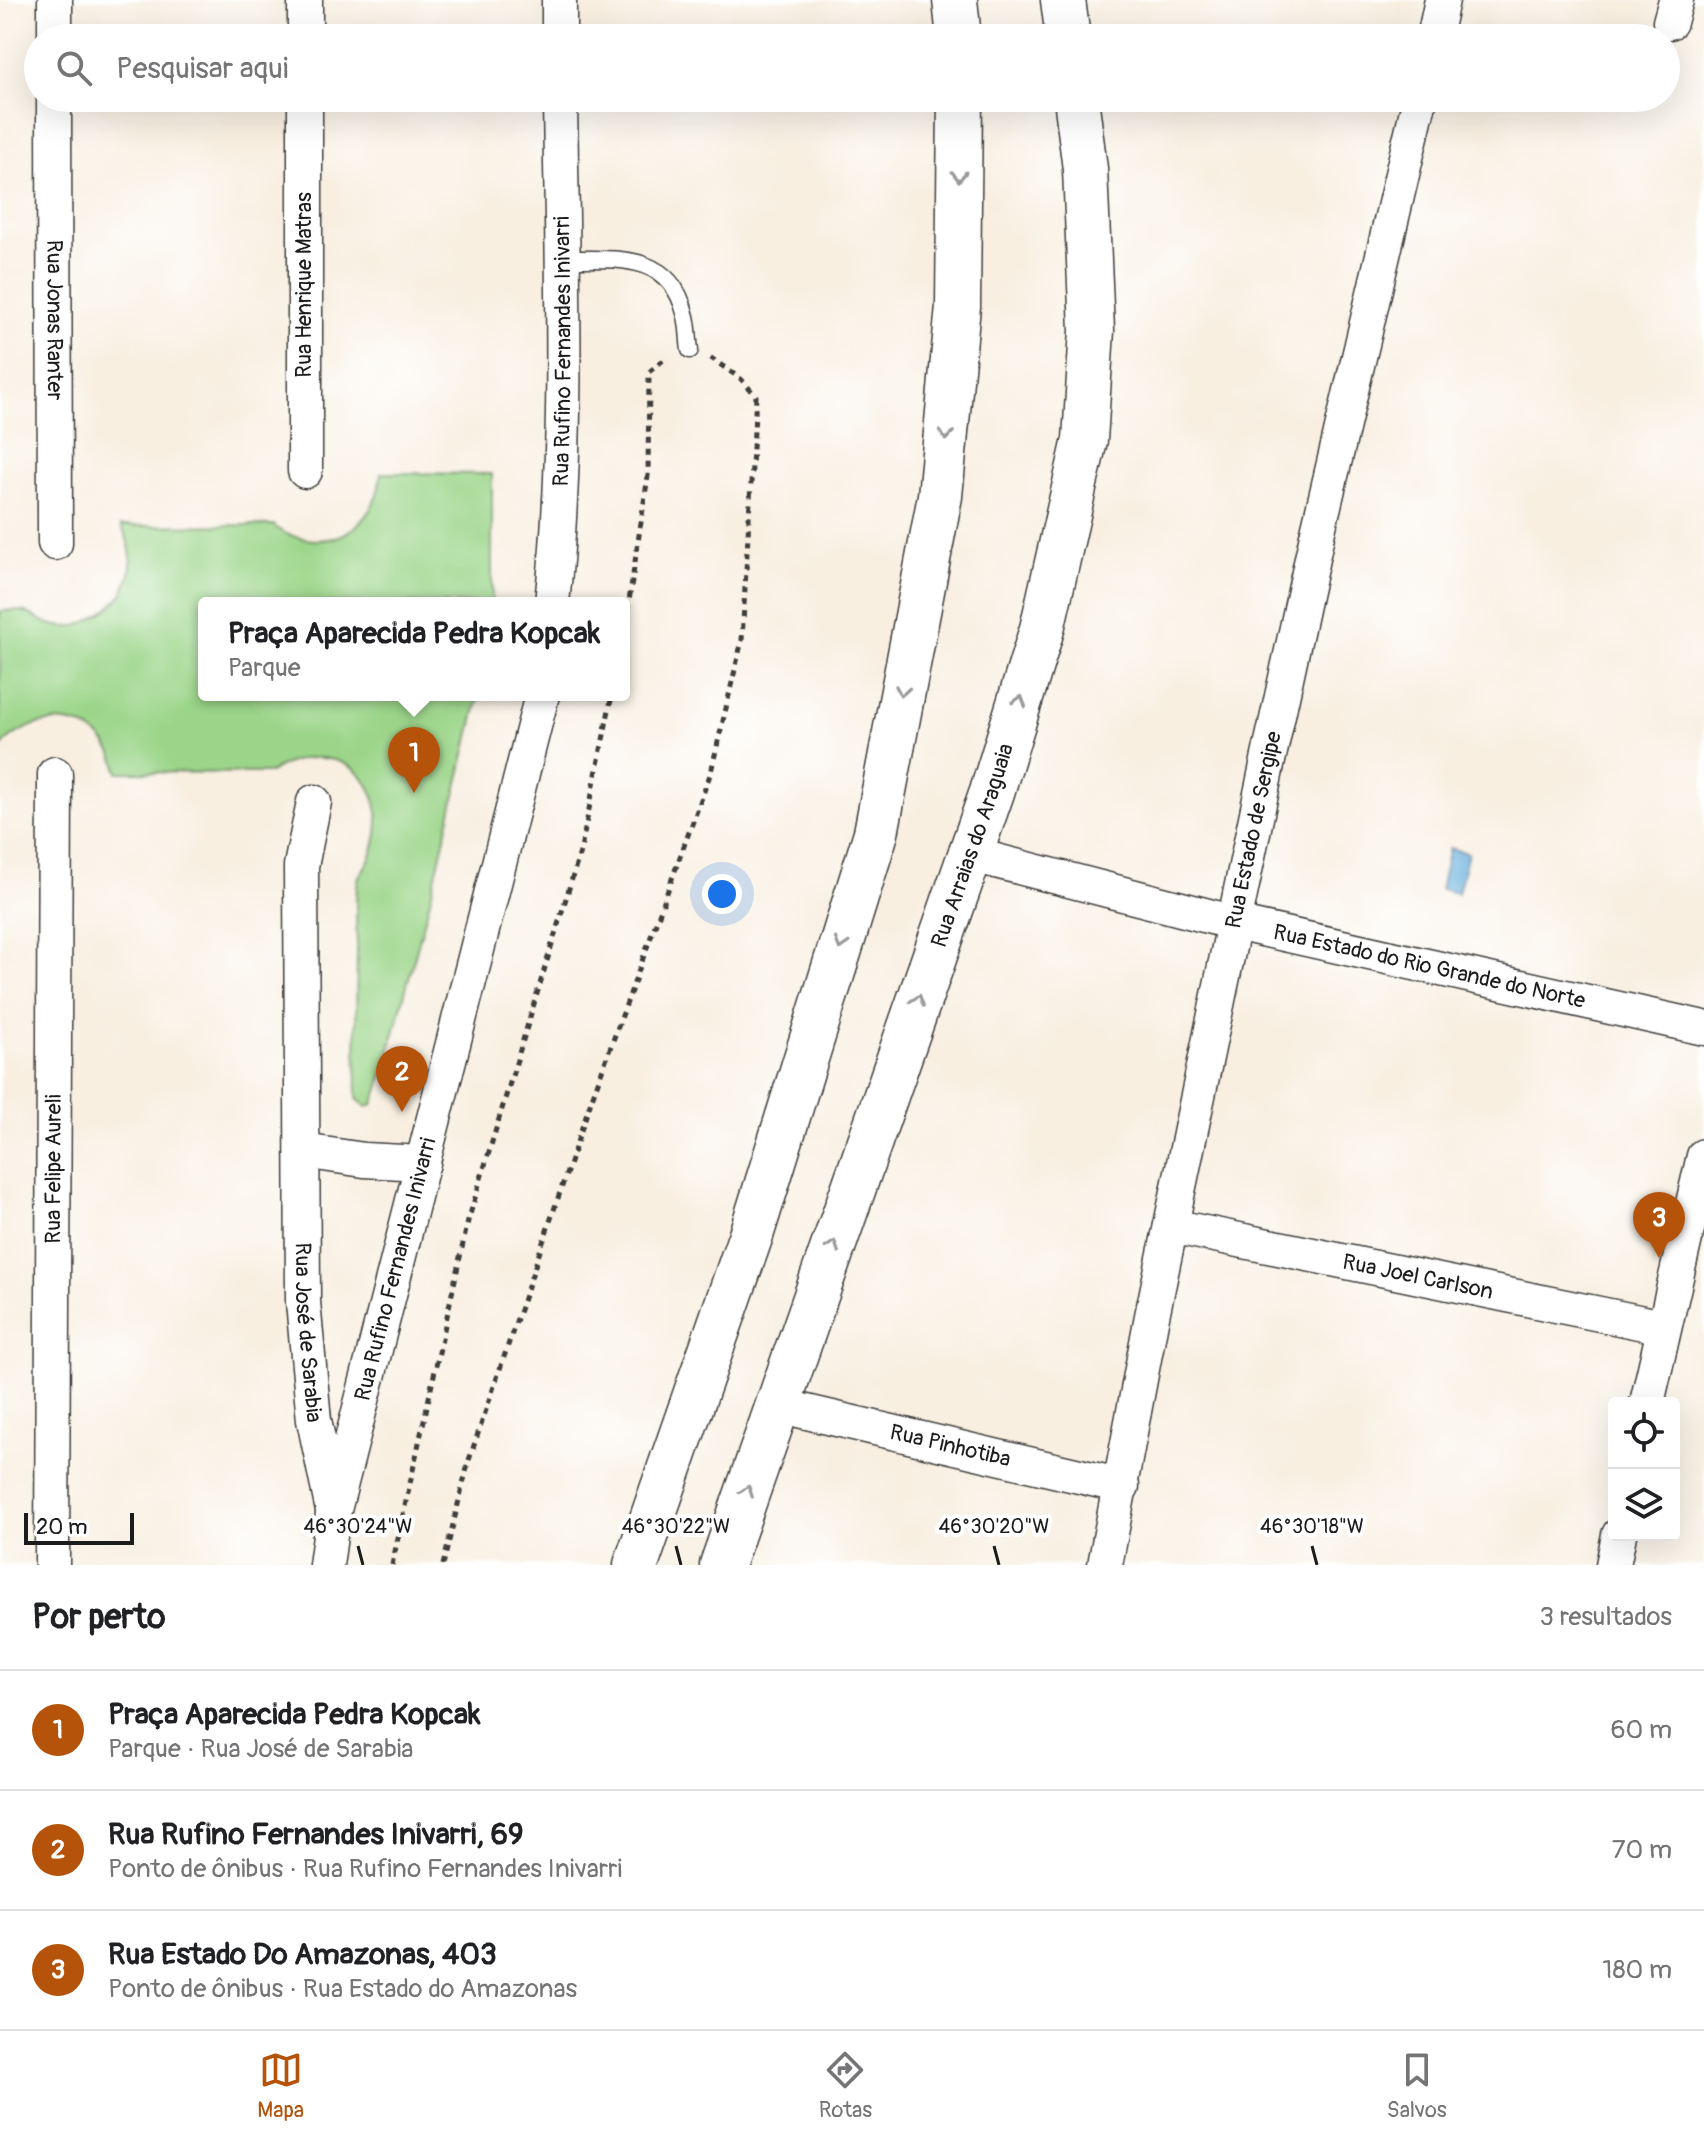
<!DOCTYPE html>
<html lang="pt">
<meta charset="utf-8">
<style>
:root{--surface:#fff;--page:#f6f6f6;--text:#202124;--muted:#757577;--line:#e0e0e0;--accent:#b45309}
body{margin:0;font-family:Pangolin,sans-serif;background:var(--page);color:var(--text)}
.controls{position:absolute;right:24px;bottom:24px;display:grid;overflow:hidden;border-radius:8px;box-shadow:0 8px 32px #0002}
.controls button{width:72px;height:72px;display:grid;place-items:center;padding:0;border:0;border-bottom:2px solid var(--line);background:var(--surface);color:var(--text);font:40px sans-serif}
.scale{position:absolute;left:24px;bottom:20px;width:110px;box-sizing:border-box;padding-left:8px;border:4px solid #1c1c1c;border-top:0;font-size:22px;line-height:28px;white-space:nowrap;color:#1c1c1c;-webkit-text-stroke:6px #fff;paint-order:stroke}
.you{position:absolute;left:722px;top:894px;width:28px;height:28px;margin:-20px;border:6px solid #fff;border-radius:50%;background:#1a73e8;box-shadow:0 0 0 12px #1a73e833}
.badge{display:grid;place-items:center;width:52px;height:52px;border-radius:50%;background:var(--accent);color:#fff;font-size:26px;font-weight:700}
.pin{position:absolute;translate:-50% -66px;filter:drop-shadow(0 2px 4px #0008)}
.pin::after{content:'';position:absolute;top:42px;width:28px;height:24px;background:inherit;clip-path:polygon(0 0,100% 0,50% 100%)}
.popup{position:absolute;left:198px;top:597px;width:432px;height:104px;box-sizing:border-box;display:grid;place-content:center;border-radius:8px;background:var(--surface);filter:drop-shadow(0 2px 6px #0005);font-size:26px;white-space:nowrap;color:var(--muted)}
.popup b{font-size:30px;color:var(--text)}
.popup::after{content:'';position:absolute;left:50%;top:100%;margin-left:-16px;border:16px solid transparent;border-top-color:var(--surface)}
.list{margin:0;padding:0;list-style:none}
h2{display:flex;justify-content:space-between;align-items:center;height:104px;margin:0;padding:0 32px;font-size:34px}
h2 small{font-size:26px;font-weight:400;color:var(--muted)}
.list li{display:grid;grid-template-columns:52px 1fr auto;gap:24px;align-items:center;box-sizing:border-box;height:120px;padding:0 32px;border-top:2px solid var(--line)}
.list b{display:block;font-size:30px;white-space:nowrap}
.list p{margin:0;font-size:26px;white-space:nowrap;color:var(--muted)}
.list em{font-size:26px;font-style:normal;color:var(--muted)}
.icon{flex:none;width:44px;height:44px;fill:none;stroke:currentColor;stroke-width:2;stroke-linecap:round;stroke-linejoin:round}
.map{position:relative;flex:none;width:1704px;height:1565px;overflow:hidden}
.search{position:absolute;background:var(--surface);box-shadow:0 8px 32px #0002;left:24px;right:24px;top:24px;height:88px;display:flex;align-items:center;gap:20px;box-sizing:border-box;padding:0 28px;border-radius:44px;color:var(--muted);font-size:30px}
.sheet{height:464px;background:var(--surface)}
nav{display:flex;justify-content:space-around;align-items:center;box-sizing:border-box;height:112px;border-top:2px solid var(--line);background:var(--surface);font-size:22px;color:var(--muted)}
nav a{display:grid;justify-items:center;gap:4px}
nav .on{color:var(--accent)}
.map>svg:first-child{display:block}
.green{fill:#9bd589;stroke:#5c7852;stroke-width:2}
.water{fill:#62acda;stroke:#3f647b;stroke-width:2}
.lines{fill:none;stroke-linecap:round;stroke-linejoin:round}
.service-casing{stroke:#3d3c3a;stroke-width:19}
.minor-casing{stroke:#3d3c3a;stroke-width:37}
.secondary-casing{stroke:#3d3c3a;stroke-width:47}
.path{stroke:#3d3c3a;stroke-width:5;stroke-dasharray:6 6;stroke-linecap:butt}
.service{stroke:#fff;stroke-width:16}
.minor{stroke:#fff;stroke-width:34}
.secondary{stroke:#fff;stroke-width:44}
.oneway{stroke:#999}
.ticks{fill:none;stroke:#1c1c1c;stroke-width:3}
.labels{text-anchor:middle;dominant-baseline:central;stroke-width:8;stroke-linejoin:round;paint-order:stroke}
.street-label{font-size:22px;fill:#1c1c1c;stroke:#fff}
.ticks-label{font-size:20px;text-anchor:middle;fill:#1c1c1c;stroke:#fff;stroke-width:8;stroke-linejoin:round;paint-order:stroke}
</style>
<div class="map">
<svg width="1704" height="1565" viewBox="0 0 1704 1565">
<rect width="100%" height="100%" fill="#fff"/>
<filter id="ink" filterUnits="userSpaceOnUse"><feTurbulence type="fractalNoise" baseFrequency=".0125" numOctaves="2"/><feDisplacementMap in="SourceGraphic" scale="16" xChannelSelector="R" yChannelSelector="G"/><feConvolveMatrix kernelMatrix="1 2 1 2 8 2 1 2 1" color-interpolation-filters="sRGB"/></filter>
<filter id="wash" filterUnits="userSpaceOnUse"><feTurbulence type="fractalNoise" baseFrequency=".006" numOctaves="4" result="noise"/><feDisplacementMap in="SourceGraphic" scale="32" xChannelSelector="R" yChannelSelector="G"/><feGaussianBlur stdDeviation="1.8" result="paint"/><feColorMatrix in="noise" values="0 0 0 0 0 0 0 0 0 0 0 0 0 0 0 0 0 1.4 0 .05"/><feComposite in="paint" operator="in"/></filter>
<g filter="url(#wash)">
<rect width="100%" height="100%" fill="#f8efe1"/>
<path class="green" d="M381,473l111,1v129h-288v92h275l-48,201 -52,193 -6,15 -6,3 -10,-8c-1,-51 -1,-101 0,-152 0,-21 -3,-47 1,-67 1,-6 6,-11 9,-16 9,-17 14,-40 9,-59 -10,-51 -69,-59 -106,-32l-152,-1c-10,-59 -83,-65 -118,-24v-137c7,0 19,-2 25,1 14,6 24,15 41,15 10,0 21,-5 29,-10 36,-19 46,-55 26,-91l153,-1c6,8 17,11 27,13 44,10 77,-22 80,-65z"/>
<path class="water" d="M1449,848l19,5 -10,40 -18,-4z"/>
</g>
<g filter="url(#ink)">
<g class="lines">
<g class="service-casing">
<path id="service" d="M562,259c51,1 107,-9 123,54 4,12 3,25 5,37"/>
</g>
<g class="minor-casing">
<g id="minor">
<path d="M559,0v38"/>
<path d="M1670,22l6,-22"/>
<path d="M55,38v-38"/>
<path d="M305,38v-38"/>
<path d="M1434,38l8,-38"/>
<path id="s1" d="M54,98l1,445"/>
<path d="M305,98v373"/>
<path id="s2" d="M552,603c18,-167 10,-337 8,-505"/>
<path id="s3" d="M314,802l-13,64 2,436 11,118 18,86"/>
<path id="s4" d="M969,854l266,69 469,105"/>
<path d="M303,1151l61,9 59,3"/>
<path id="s5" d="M1171,1226l492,101"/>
<path d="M1647,1403l57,-247"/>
<path id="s6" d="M777,1405l345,81"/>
<path id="s7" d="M52,1565l3,-791"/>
<path id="s8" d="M326,1565l7,-51 209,-819"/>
<path id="s9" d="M1105,1565l47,-249 114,-546 52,-239 102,-433"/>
<path d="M1613,1565l6,-30"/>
</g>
</g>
<g class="secondary-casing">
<g id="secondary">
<path d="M955,0l4,38"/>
<path d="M1063,0l5,38"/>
<path d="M636,1565l116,-333 124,-399 64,-337 18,-190 2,-208"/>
<path id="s10" d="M722,1565l270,-773 50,-163 43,-189 7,-110 -7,-161 -9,-71"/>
</g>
</g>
<g class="path">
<path d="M624,634l24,-158 1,-104 18,-15"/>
<path d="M392,1565l76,-344 113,-372 31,-154"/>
<path d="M443,1565l26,-105 123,-362 119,-326 31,-132 14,-244 -15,-17 -30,-21"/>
</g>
<use href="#service" class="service"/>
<use href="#minor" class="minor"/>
<use href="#secondary" class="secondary"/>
</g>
<defs><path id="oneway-chevron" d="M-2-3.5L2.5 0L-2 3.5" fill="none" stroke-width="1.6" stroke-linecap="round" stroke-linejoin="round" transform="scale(2)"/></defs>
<g class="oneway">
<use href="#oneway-chevron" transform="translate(959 176) rotate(91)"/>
<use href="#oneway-chevron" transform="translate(946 435) rotate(95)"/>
<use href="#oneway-chevron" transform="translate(902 691) rotate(100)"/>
<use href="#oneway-chevron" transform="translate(1020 701) rotate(-73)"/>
<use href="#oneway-chevron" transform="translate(841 944) rotate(107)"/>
<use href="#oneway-chevron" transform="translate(918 1000) rotate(-71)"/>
<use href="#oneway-chevron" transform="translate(833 1246) rotate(-71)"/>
<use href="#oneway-chevron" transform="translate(747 1491) rotate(-71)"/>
</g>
</g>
<path class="ticks" d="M358,1546l5,19M676,1546l5,19M994,1546l5,19M1312,1546l5,19"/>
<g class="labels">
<g class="street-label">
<text transform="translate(304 285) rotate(-90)">Rua Henrique Matras</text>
<text stroke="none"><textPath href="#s1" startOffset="222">Rua Jonas Ranter</textPath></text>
<text stroke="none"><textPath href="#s2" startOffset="252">Rua Rufino Fernandes Inivarri</textPath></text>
<text stroke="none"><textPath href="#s9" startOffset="750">Rua Estado de Sergipe</textPath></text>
<text stroke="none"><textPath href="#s10" startOffset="762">Rua Arraias do Araguaia</textPath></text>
<text stroke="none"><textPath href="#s4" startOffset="474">Rua Estado do Rio Grande do Norte</textPath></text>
<text stroke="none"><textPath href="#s7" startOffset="396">Rua Felipe Aureli</textPath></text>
<text stroke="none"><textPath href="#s8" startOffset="304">Rua Rufino Fernandes Inivarri</textPath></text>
<text stroke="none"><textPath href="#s5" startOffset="252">Rua Joel Carlson</textPath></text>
<text stroke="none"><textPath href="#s3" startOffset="532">Rua José de Sarabia</textPath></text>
<text stroke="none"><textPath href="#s6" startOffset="178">Rua Pinhotiba</textPath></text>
</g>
</g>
<g class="ticks-label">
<text x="358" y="1533">46°30'24"W</text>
<text x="676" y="1533">46°30'22"W</text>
<text x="994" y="1533">46°30'20"W</text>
<text x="1312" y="1533">46°30'18"W</text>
</g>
</svg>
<div class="controls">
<button><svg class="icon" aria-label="locate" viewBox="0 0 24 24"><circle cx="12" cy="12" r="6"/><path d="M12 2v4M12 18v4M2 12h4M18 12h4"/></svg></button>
<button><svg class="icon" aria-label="layers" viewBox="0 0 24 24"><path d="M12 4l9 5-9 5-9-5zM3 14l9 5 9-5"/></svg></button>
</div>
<div class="scale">20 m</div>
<div class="you"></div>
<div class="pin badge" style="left:414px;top:793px">1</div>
<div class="popup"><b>Praça Aparecida Pedra Kopcak</b>Parque</div>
<div class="pin badge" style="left:402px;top:1112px">2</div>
<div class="pin badge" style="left:1659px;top:1258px">3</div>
<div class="search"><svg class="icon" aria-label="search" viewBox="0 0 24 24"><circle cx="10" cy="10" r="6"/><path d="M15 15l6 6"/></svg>Pesquisar aqui</div>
</div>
<section class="sheet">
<h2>Por perto<small>3 resultados</small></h2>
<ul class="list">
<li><span class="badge">1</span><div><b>Praça Aparecida Pedra Kopcak</b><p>Parque · Rua José de Sarabia</p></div><em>60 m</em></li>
<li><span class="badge">2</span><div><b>Rua Rufino Fernandes Inivarri, 69</b><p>Ponto de ônibus · Rua Rufino Fernandes Inivarri</p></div><em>70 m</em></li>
<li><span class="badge">3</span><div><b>Rua Estado Do Amazonas, 403</b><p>Ponto de ônibus · Rua Estado do Amazonas</p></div><em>180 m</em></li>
</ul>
</section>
<nav>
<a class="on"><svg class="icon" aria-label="map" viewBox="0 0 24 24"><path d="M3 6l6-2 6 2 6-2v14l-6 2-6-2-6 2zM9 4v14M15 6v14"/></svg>Mapa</a>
<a><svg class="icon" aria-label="directions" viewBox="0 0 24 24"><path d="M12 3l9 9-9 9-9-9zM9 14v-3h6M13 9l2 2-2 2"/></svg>Rotas</a>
<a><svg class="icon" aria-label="saved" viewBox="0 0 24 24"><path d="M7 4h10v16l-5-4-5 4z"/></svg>Salvos</a>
</nav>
